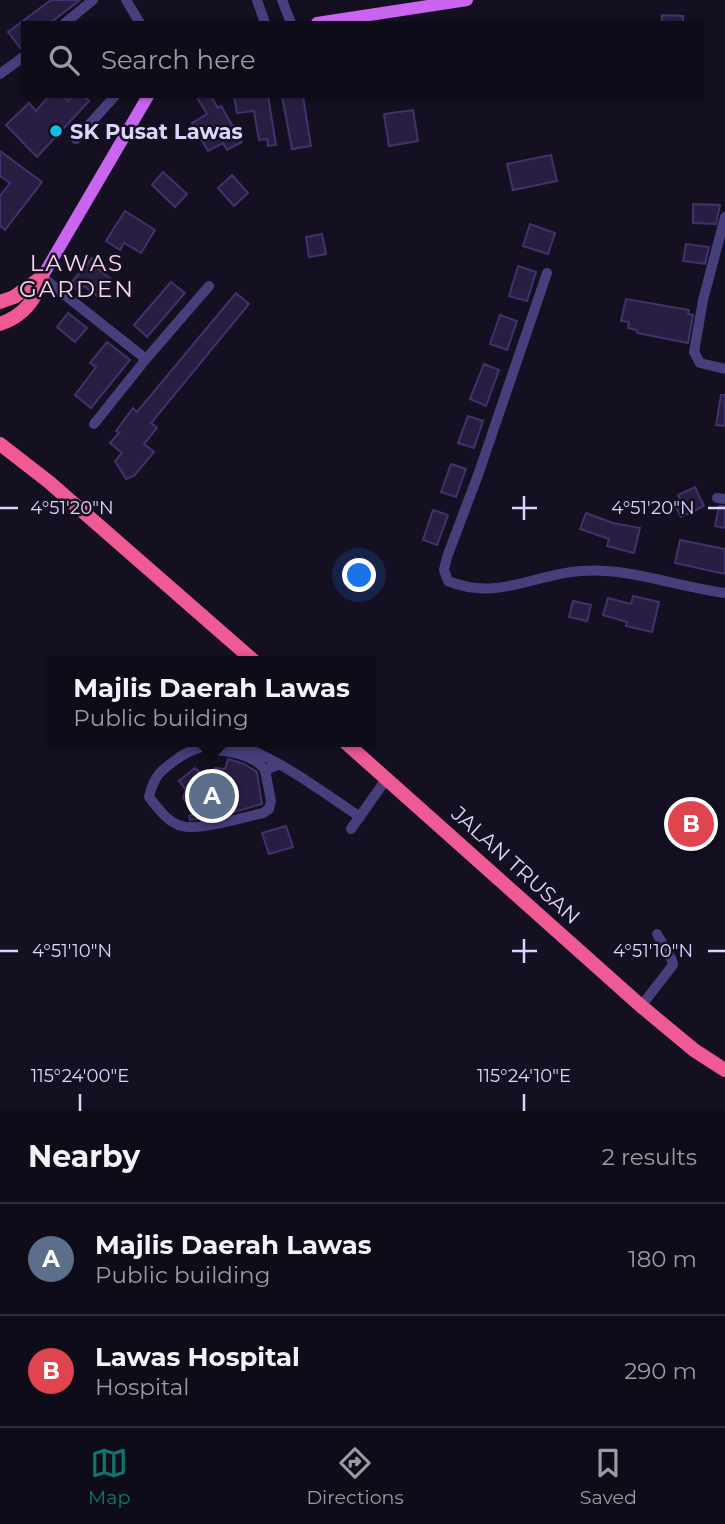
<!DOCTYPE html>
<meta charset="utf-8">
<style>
:root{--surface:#0f0c1a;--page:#1d1a27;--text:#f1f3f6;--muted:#9b9ba2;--line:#2f2c39;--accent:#0f766e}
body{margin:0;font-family:Montserrat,sans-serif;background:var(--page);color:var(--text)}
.you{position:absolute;left:360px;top:576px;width:24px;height:24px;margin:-18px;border:5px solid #fff;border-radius:50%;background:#1a73e8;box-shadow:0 0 0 10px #1a73e833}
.badge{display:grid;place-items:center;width:46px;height:46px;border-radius:50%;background:var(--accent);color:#fff;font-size:23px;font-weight:700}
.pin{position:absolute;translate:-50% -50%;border:4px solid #fff;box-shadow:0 2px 7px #0006}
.popup{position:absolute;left:47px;top:656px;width:329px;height:91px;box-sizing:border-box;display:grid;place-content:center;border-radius:0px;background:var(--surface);filter:drop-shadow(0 2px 5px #0005);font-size:23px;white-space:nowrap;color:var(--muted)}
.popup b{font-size:26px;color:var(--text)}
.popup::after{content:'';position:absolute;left:50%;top:100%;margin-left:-14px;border:14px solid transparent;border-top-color:var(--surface)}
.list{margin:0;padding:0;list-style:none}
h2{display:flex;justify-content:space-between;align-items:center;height:91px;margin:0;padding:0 28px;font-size:30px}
h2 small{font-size:23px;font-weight:400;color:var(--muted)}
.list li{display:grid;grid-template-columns:46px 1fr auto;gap:21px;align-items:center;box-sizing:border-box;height:112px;padding:0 28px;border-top:2px solid var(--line)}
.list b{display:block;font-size:26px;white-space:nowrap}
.list p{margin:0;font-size:23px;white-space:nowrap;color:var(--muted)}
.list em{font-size:23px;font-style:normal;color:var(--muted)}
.icon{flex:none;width:38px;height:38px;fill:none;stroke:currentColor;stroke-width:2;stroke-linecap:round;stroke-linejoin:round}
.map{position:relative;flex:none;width:725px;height:1111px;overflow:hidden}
.search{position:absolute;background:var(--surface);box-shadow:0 2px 5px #0004;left:21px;right:21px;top:21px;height:77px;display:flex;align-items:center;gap:18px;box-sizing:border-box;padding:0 24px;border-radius:0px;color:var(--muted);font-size:26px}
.sheet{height:315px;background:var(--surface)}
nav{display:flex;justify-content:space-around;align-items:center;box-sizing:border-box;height:98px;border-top:2px solid var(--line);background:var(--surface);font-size:19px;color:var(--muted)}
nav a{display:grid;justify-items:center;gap:4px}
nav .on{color:var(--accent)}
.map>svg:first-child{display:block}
.building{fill:#281e41;stroke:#42326b;stroke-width:2}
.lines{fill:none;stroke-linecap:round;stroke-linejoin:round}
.minor{stroke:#473f7c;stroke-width:10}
.major{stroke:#ca65f1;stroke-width:12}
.highway{stroke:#f05a94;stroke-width:14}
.ticks{fill:none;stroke:#dcd4fb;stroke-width:2.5}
.poi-dot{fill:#15bde6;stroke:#141022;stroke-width:2.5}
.labels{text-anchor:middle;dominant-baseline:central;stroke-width:5;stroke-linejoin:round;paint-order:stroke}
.poi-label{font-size:21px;font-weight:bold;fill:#dcd4fb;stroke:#141022;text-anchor:start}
.street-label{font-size:21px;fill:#dcd4fb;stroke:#141022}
.neighbourhood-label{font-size:23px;letter-spacing:2px;fill:#fbd6ea;stroke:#141022}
.ticks-label{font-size:18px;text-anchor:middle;fill:#dcd4fb;stroke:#141022;stroke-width:5;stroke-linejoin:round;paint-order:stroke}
</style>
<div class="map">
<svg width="725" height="1111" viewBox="0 0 725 1111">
<rect width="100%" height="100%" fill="#141022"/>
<g class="building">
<path d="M51,0h29l-30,23h-27l-1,27 -14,-18z"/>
<path d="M662,15l21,1v7h-21z"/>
<path d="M49,96h14l5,5 4,-5h12l5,5 -52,56 -31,-32 23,-22 7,8z"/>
<path d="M196,96h15l7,12 3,-2 21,36 -15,8 -4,-7 -15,8 -16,-28 15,-9z"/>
<path d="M234,96h34l8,49 -8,1 -1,-7 -8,1 -5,-29 -17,2z"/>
<path d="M282,96h21l8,50 -19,3z"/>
<path d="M413,110l5,31 -29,5 -5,-32z"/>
<path d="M0,151l42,31 -37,48 -5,-4v-30l10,-13 -10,-7z"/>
<path d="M551,155l6,26 -44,9 -6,-26z"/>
<path d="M163,172l24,22 -12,13 -23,-22z"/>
<path d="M232,175l16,18 -14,13 -16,-18z"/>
<path d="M693,204l27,1 -4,19 -23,-1z"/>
<path d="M125,211l30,19 -14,23 -17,-10 -4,7 -14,-9z"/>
<path d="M530,224l25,9 -7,21 -25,-8z"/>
<path d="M322,234l4,20 -17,3 -3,-20z"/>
<path d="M686,244l23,3 -4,17 -22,-3z"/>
<path d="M92,258l9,8 -3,3 14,11 -14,17 -14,-11 -5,6 -9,-8z"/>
<path d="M518,266l18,6 -9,29 -18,-5z"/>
<path d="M171,282l14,11 -38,44 -13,-12z"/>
<path d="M236,293l13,11 -98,119 6,5 -13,16 10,8 -20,24 -8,3 -11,-18 7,-8 -12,-10 9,-10 -3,-2 17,-23 4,4z"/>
<path d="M626,299l63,11 -1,4 5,1 -5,28 -51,-10v-3l-9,-2 1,-6 -8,-1z"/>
<path d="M68,313l19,15 -12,14 -18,-15z"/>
<path d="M500,315l17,6 -10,29 -17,-6z"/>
<path d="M107,342l23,18 -39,48 -16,-13 21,-28 -6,-4z"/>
<path d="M484,364l15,6 -13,36 -16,-7z"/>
<path d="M721,395h4v31l-9,-1z"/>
<path d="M468,416l15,5 -9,27 -16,-5z"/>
<path d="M451,464l15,5 -10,28 -15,-5z"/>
<path d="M695,487l9,19 -23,11 -5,-10 6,-3 -4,-9z"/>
<path d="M719,506h6v22l-10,-2z"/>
<path d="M433,510l15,5 -11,30 -14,-5z"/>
<path d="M586,513l27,10 27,5 -6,25 -27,-7 2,-7 -29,-10z"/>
<path d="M680,540l45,9v25l-50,-11z"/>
<path d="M633,596l26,6 -7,30 -26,-6 1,-4 -24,-7 5,-17 23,6z"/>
<path d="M573,601l18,4 -4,16 -18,-4z"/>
<path d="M228,759l16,5 13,8 5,32 -42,12 -30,4 -1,-4 4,-2 -10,-16 3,-8 -7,-9 16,-13 11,10 9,-10 10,1z"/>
<path d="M286,826l7,21 -24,7 -7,-21z"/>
</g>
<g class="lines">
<g class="minor">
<path d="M126,0l14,23"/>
<path d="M257,0l8,23"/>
<path d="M282,0l9,23"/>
<path d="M65,23l28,-23"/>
<path d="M0,74l23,-17"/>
<path d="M76,139l39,-43"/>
<path d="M725,217l-22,83 -9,52 6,11 25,6"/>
<path d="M547,273l-69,202 -31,82 -3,13 4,11c49,20 84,-6 132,-10 49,-4 97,16 145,22"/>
<path d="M42,277l104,82 -52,65"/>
<path d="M146,359l63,-73"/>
<path d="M717,498l8,1"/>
<path d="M209,749c18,2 45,5 56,21"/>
<path d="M278,765l-13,5 6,31 -2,8 -6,4c-19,4 -64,18 -81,13 -14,-3 -25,-19 -33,-29 5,-21 11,-26 28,-38 10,-8 32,-16 45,-16 37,0 106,53 138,74"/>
<path d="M351,829l36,-51"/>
<path d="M641,1006l32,-41 -1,-5 -15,-26"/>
</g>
<g class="major">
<path d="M317,23l150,-23"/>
<path d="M42,277l106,-181"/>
</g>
<g class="highway">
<path d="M0,302l14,-5 28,-20"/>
<path d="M0,324c23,-8 36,-23 42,-47"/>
<path d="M0,444l49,38 205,179"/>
<path d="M345,742l296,264 53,44 31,20"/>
</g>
</g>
<path class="ticks" d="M524,496v24M0,508h18M512,508h25M708,508h17M524,939v24M0,951h18M512,951h25M708,951h17M80,1094v17M524,1094v17"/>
<circle class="poi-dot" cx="56" cy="131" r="7"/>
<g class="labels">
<g class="poi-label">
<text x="70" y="131">SK Pusat Lawas</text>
</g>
<g class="street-label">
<text transform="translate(516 865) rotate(42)">JALAN TRUSAN</text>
</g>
<g class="neighbourhood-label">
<text x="77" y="263">LAWAS<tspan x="77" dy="26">GARDEN</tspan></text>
</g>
</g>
<g class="ticks-label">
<text x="72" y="514">4°51'20"N</text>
<text x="653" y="514">4°51'20"N</text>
<text x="72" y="957">4°51'10"N</text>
<text x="653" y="957">4°51'10"N</text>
<text x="80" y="1082">115°24'00"E</text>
<text x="524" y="1082">115°24'10"E</text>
</g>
</svg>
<div class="you"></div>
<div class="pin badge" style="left:212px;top:796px;background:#5c6f8a">A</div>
<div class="popup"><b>Majlis Daerah Lawas</b>Public building</div>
<div class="pin badge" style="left:691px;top:824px;background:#e0444e">B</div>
<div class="search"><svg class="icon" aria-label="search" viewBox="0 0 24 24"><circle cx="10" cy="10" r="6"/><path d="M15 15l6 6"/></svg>Search here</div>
</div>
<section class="sheet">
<h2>Nearby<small>2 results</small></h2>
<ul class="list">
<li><span class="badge" style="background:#5c6f8a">A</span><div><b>Majlis Daerah Lawas</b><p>Public building</p></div><em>180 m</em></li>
<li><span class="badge" style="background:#e0444e">B</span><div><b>Lawas Hospital</b><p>Hospital</p></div><em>290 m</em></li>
</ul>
</section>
<nav>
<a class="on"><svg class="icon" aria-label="map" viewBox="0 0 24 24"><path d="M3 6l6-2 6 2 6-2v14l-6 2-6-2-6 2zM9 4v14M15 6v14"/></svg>Map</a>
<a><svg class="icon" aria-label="directions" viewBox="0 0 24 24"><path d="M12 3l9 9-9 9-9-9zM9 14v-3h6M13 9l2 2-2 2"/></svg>Directions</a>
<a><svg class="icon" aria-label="saved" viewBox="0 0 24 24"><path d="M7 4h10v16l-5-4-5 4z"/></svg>Saved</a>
</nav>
